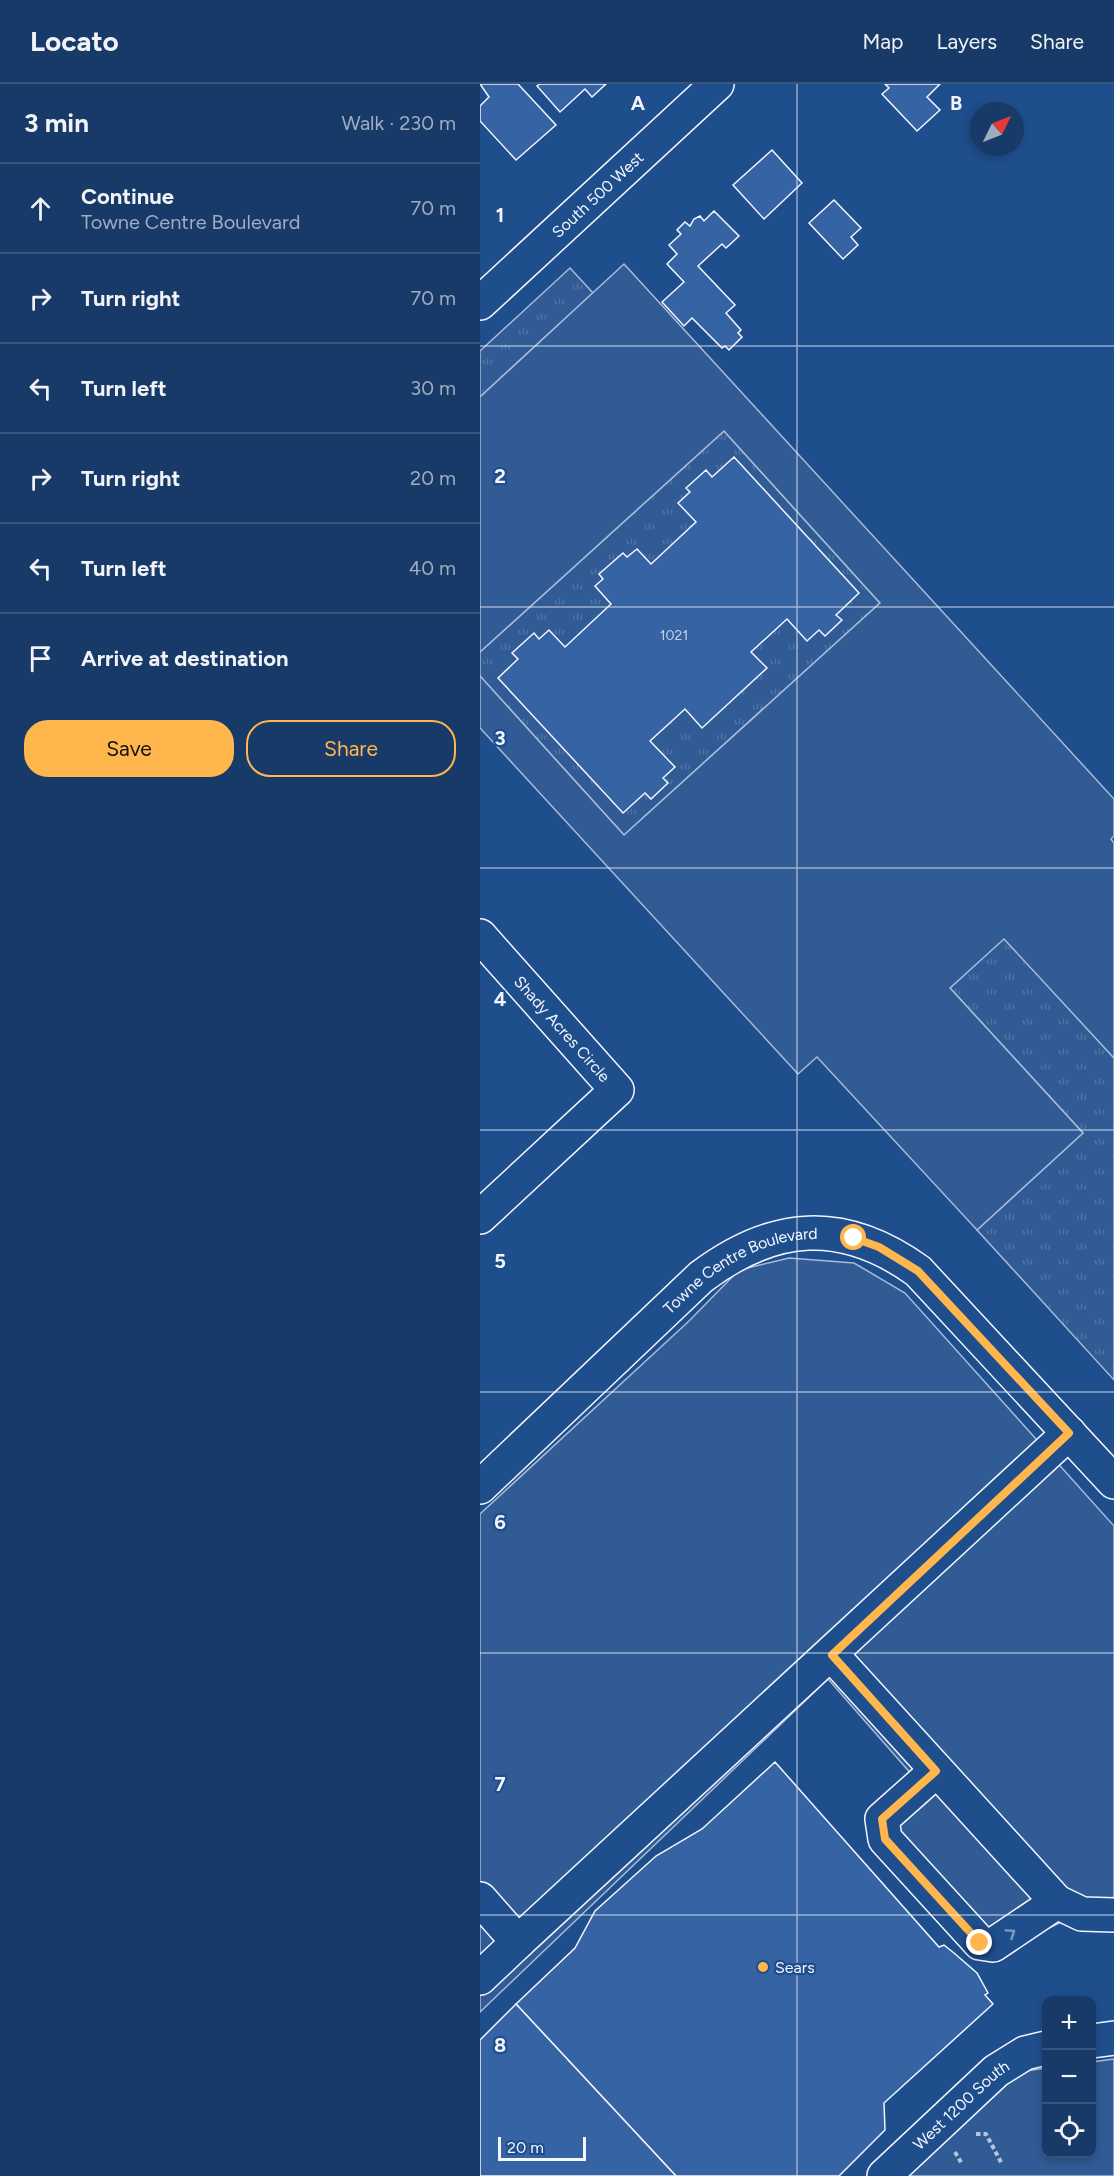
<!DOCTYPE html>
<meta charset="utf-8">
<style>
:root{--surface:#173a69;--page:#244571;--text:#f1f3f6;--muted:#9eadc0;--line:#36547d;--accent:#ffb74d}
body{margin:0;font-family:Figtree,sans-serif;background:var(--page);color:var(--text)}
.controls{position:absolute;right:18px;bottom:18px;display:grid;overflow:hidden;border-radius:12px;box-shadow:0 3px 9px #0003}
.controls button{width:54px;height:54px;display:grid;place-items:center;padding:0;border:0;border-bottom:2px solid var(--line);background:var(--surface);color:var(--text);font:30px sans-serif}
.compass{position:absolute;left:490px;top:18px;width:54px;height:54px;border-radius:50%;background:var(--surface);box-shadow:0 3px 9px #0003;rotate:47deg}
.scale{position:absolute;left:18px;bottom:15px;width:88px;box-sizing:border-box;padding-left:6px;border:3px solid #f2f6ff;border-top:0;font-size:16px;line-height:21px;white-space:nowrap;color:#f2f6ff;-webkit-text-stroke:4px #1f4e8c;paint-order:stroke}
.stop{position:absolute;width:18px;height:18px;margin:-14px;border:4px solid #ffb74d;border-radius:50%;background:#fff}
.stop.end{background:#ffb74d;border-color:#fff;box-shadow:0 2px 6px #0008}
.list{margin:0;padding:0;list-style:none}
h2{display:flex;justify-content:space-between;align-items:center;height:78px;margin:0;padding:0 24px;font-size:26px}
h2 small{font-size:20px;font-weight:400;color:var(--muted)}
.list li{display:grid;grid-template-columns:39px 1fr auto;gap:18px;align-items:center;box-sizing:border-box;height:90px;padding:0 24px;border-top:2px solid var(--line)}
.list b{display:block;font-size:22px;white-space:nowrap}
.list p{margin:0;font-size:20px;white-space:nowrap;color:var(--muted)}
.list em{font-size:20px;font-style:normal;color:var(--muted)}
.actions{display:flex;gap:12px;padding:18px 24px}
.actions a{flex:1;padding:14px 0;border:2px solid var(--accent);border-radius:24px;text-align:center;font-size:21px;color:var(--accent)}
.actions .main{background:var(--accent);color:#111}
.icon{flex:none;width:33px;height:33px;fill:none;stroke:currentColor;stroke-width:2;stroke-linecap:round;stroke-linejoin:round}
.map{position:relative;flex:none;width:634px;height:2092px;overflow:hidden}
header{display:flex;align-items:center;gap:36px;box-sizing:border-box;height:84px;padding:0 30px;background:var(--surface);border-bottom:2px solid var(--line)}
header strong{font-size:28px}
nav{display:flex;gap:33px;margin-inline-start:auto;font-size:21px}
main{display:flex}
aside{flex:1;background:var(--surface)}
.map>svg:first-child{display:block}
.grass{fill:url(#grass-tufts);stroke:#a8bbd7;stroke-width:1.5}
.built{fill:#305b95;stroke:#a8bbd7;stroke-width:1.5}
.building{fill:#3563a3;stroke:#f2f6ff;stroke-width:1.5}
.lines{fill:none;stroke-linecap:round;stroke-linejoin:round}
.minor-casing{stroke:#f2f6ff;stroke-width:36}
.major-casing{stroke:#f2f6ff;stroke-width:36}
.path{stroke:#b3c4dc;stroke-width:4;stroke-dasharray:4.5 3;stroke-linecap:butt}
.minor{stroke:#1f4e8c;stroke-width:33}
.major{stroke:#1f4e8c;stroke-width:33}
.oneway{stroke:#7e9ac0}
.route{stroke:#ffb74d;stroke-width:8}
.grid{fill:none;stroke:#f2f6ff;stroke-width:1.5;stroke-opacity:0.55}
.poi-dot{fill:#ffb74d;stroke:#1f4e8c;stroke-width:2}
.labels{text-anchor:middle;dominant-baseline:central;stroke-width:4.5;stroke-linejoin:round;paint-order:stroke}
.number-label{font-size:14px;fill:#c3d1e8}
.street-label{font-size:16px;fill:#f2f6ff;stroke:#1f4e8c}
.poi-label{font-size:16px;fill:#f2f6ff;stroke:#1f4e8c;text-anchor:start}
.grid-label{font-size:20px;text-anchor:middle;font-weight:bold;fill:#f2f6ff;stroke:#1f4e8c;stroke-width:4.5;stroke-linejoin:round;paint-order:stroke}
</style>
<header>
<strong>Locato</strong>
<nav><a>Map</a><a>Layers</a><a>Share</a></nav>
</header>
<main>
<aside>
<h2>3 min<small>Walk · 230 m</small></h2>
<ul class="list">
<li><svg class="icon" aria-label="ahead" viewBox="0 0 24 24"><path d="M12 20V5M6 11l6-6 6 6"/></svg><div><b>Continue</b><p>Towne Centre Boulevard</p></div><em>70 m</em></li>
<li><svg class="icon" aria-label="right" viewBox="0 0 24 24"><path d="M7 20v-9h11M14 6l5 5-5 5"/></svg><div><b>Turn right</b></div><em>70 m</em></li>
<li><svg class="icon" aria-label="left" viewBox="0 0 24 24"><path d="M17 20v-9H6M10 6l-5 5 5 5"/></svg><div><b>Turn left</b></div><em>30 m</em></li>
<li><svg class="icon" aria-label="right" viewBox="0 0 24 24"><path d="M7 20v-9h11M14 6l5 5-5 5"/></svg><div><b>Turn right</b></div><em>20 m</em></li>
<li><svg class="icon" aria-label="left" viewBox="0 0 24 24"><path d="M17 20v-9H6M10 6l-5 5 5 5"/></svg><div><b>Turn left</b></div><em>40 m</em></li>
<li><svg class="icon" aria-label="arrive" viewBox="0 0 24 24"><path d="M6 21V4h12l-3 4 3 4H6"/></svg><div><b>Arrive at destination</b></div></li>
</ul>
<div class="actions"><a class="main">Save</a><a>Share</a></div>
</aside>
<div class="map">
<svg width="634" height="2092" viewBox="0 0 634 2092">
<defs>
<pattern id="grass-tufts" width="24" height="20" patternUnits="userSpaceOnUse" patternTransform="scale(1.5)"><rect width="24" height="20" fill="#305b95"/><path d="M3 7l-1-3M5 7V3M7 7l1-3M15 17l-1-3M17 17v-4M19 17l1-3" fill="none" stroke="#4e73a5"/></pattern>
</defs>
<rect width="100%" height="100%" fill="#1f4e8c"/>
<g class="grass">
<path d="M90,184l23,25 -113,104v-46z"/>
<path d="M244,347l156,172 -256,232 -144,-159v-24z"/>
<path d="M524,854l110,120v322l-137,-150 106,-97 -133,-145z"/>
</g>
<g class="built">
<path d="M144,180l490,535v37l-3,3 3,4v215l-110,-119 -54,49 133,145 -106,97 -160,-173 -19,17 -318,-346v-52l144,159 256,-232 -156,-172 -244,221v-255z"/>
<path d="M309,1174l65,5 51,30 209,233v371l-88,42 -26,17 -120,-105 33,-75 -85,-97 -348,333v-498l209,-193 50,-51z"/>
<path d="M634,1975v117h-208l106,-103 34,-5v86h46v-92z"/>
</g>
<g class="building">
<path d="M0,0h38l38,41 -40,35 -36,-39v-15l9,-9z"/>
<path d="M60,0h66l-14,13 -7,-8 -25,23 -23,-26z"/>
<path d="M405,0h55l-13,13 13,13 -23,21 -35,-37 7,-6z"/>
<path d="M292,66l30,33 -38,36 -31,-34z"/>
<path d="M354,116l27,28 -10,9 7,8 -15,14 -34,-36z"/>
<path d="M234,127l25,25 -13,12 -4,-4 -24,22 37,39 -9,8 15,17 -3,3 4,4 -13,13 -4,-4 -3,2 -30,-30 -8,8 -22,-24 22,-20 -17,-18 10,-10 -8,-9 12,-11 -4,-4 8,-8 5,4 4,-7 6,-3 4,5z"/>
<path d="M254,373l125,136 -23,22 6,5 -17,16 -6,-6 -12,11 -20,-22 -36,33 16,16 -65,60 -17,-19 -35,32 25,26 -12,11 5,5 -17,16 -6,-6 -22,20 -125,-135 20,-19 -6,-6 22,-20 5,6 10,-9 16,17 46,-43 -16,-18 8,-7 -4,-5 24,-21 4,4 10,-8 14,15 45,-42 -18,-19 12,-11 -4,-4 20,-18 6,7z"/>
<path d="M295,1678l164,185 5,-2 10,8 23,20 11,20 -3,2 8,9 -109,99 1,27 -46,46h-163l-160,-172 59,-56 20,-37 61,-55 46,-27z"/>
<path d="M36,1920l160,172h-196v-136z"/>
</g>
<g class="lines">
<g class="minor-casing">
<g id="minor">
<path id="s1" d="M0,852l137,154 -137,127"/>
<path id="s2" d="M0,1403l221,-210c73,-55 142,-60 217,-6l196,211"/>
<path d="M352,1571l225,247 25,12 32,1"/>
<path d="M456,1687l-54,48 3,20 95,104 13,2 64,-43"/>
<path d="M0,1815l38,43 551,-509"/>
<path d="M0,1894l38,-36"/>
<path d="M612,1957l22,-3"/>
<path id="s3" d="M404,2092l112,-105 29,-18 21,-5"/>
</g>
</g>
<g class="major-casing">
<g id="major">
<path id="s4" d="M0,219l237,-219"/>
</g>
</g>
<g class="path">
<path d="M496,2050h10l16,30"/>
<path d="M475,2068l7,12"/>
</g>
<use href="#minor" class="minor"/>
<use href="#major" class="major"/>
</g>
<defs><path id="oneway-chevron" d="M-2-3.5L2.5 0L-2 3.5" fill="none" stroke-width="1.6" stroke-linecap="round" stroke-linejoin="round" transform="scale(1.5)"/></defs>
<use class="oneway" href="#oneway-chevron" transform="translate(531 1849) rotate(-34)"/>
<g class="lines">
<path class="route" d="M374,1154l25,9 39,24 151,162 -237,222 104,116 -54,48 3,20 95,104"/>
</g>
<path class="grid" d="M317,0v2092M0,262h634M0,523h634M0,784h634M0,1046h634M0,1308h634M0,1569h634M0,1831h634"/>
<circle class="poi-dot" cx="283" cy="1883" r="6"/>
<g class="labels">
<g class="number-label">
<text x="194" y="551">1021</text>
</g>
<g class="street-label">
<text stroke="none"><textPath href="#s4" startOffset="160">South 500 West</textPath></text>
<text stroke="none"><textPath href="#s1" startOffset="124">Shady Acres Circle</textPath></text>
<text stroke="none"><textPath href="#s2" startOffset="344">Towne Centre Boulevard</textPath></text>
<text stroke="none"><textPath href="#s3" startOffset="105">West 1200 South</textPath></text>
</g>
<g class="poi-label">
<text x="295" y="1883">Sears</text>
</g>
</g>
<g class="grid-label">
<text x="158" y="26">A</text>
<text x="476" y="26">B</text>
<text x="20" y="138">1</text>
<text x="20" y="399">2</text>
<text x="20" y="661">3</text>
<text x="20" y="922">4</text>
<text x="20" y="1184">5</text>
<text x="20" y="1445">6</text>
<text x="20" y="1707">7</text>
<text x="20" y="1968">8</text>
</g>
</svg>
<div class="controls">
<button>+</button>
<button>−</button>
<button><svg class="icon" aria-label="locate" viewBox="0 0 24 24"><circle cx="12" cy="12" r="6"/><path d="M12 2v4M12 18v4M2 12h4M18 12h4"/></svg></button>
</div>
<svg class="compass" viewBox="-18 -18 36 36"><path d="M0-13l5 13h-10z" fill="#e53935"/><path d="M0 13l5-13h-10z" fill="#9eadc0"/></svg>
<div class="scale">20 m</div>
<div class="stop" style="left:374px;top:1154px"></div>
<div class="stop end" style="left:500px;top:1859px"></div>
</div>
</main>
